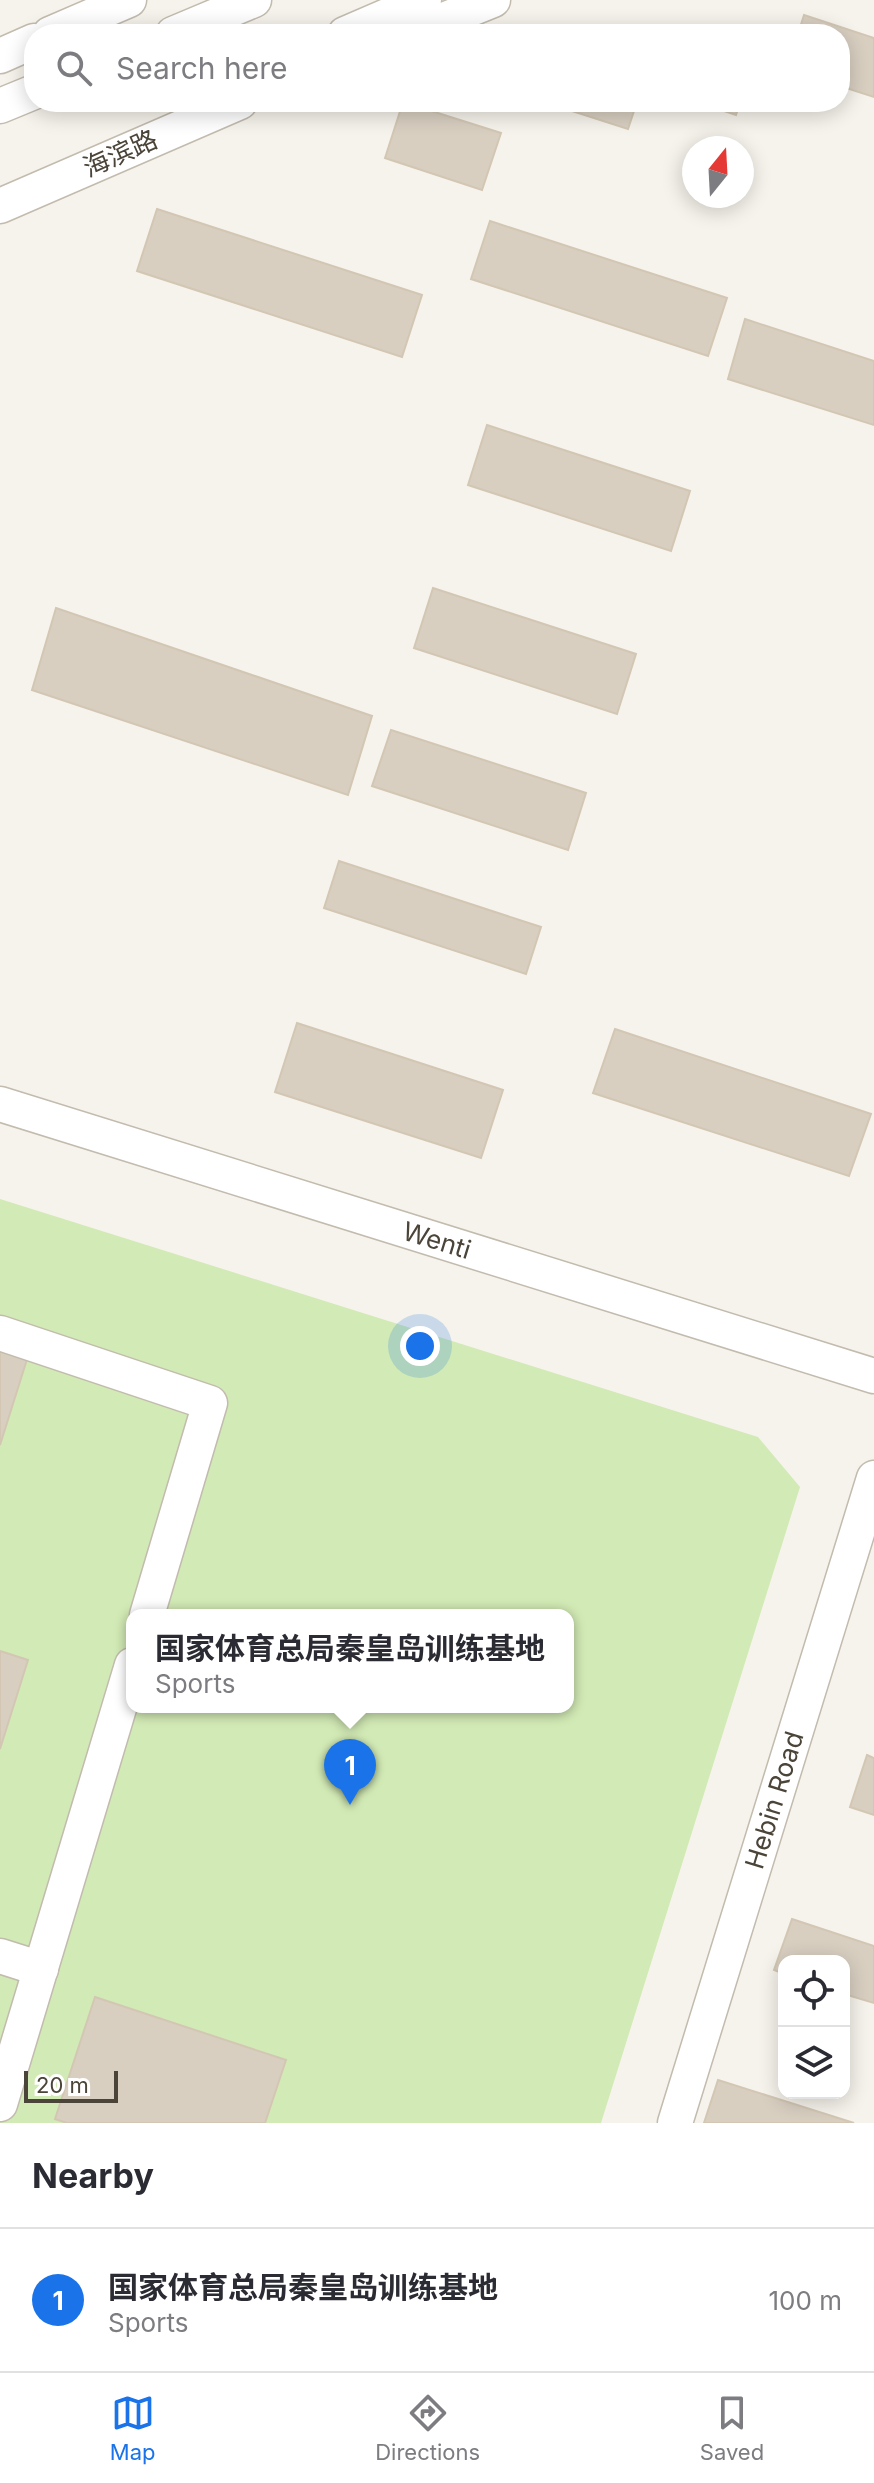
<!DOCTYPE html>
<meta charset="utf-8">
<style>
:root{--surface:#fff;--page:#f7f7f7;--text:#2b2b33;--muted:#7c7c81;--line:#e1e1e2;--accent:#1a73e8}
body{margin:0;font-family:Inter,"Noto Sans SC",sans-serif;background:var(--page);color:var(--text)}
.controls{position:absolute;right:24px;bottom:24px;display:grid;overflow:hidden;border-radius:16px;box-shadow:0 4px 20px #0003}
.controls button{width:72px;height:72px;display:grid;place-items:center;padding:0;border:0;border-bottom:2px solid var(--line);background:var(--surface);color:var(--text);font:40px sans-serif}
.compass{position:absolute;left:682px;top:136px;width:72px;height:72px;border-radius:50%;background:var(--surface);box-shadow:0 4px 20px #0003;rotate:18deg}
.scale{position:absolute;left:24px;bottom:20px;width:94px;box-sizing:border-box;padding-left:8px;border:4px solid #4b4439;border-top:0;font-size:22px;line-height:28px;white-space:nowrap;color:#4b4439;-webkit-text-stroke:6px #fff;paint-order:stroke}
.you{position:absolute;left:420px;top:1346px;width:28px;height:28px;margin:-20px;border:6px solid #fff;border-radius:50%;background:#1a73e8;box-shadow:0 0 0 12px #1a73e833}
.badge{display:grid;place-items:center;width:52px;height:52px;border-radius:50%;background:var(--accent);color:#fff;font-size:26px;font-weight:700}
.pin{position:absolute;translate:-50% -66px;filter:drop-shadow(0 2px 4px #0008)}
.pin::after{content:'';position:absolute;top:42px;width:28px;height:24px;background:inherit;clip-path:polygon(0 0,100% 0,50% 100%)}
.popup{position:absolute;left:126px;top:1609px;width:448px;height:104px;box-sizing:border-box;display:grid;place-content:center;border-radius:16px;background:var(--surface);filter:drop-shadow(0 2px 6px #0005);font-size:26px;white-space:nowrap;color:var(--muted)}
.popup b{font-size:30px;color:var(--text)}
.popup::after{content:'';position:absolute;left:50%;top:100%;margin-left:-16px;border:16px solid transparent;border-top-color:var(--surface)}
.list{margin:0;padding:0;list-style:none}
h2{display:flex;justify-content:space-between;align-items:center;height:104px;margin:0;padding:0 32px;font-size:34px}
h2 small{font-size:26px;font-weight:400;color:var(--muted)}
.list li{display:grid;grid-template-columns:52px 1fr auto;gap:24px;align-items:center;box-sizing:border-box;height:144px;padding:0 32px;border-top:2px solid var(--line)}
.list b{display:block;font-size:30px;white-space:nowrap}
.list p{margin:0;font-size:26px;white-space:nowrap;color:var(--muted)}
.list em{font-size:26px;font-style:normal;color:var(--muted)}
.icon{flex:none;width:44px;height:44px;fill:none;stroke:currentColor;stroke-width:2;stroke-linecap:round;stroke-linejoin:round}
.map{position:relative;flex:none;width:874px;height:2123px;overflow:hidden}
.search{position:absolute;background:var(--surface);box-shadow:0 4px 20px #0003;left:24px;right:24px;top:24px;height:88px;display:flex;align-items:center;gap:20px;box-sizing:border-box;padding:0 28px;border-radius:32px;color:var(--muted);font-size:30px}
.sheet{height:248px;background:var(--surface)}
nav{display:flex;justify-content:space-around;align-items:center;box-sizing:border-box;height:112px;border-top:2px solid var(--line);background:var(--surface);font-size:22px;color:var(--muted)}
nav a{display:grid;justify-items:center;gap:4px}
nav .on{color:var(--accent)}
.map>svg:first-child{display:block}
.green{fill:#d2eab5;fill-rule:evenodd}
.building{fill:#d8cfc1;stroke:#d3c7b4;stroke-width:2}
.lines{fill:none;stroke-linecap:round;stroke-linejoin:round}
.minor-casing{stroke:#c2bbae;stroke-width:37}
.minor{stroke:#fff;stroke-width:34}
.labels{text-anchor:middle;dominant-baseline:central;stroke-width:6;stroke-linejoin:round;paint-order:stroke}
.street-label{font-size:26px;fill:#4b4439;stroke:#fff}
</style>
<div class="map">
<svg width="874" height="2123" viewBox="0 0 874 2123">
<rect width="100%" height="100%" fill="#f6f3ec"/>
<path class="green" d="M0,1199l758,238 42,50 -199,636h-601zM132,1615h436v92h-436z"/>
<g class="building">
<path d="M804,15l70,23v59l-34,-11v-52h-42z"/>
<path d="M403,102l98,31 -19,57 -97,-32z"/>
<path d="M544,102h93l-9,27z"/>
<path d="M697,102h43l-4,13z"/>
<path d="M157,209l265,86 -20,62 -265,-86z"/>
<path d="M490,221l237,77 -19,58 -237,-77z"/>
<path d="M745,319l129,42v64l-146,-46z"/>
<path d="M487,425l203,66 -19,60 -203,-66z"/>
<path d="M433,588l203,66 -19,60 -203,-66z"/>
<path d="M56,608l316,108 -24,79 -316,-105z"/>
<path d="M391,730l195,63 -18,57 -196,-64z"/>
<path d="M339,861l202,66 -15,47 -202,-66z"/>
<path d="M297,1023l206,67 -22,68 -206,-66z"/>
<path d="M615,1029l256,85 -22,62 -256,-83z"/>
<path d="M0,1345l29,8 -29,92z"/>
<path d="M0,1651l28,9 -28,89z"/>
<path d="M867,1755l7,3v57l-24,-8z"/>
<path d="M792,1919l82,27v57l-30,-9v-33h-60v13l-10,-4z"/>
<path d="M95,1997l191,63 -21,63h-198l-12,-4z"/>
<path d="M718,2080l136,43h-150z"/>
</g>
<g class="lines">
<g class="minor-casing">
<g id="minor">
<path d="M50,34l79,-34"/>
<path d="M173,34l81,-34"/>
<path d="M345,34l79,-34"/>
<path d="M409,34l84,-34"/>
<path d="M0,56l34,-15"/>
<path d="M0,106l34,-14"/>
<path d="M0,206l240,-104"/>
<path d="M0,1104l874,272"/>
<path d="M0,1333l210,70 -63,212"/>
<path d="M0,1956l41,13"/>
<path d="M0,2104l132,-439"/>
<path d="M675,2123l199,-645"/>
</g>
</g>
<use href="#minor" class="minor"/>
</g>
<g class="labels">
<g class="street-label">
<text transform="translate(120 153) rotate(-24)">海滨路</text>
<text transform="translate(437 1240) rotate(17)">Wenti</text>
<text transform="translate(774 1800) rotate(-73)">Hebin Road</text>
</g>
</g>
</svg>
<div class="controls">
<button><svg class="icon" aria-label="locate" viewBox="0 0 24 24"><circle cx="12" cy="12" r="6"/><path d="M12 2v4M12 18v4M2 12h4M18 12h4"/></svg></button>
<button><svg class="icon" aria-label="layers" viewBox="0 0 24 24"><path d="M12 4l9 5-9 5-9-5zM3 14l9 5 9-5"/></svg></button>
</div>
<svg class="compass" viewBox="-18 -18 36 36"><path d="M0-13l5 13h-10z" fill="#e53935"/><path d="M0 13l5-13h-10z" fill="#7c7c81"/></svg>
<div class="scale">20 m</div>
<div class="you"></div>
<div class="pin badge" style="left:350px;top:1805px">1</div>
<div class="popup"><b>国家体育总局秦皇岛训练基地</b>Sports</div>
<div class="search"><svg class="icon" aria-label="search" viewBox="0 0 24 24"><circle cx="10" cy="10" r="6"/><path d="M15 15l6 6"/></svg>Search here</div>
</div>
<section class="sheet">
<h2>Nearby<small></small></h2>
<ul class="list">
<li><span class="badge">1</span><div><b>国家体育总局秦皇岛训练基地</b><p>Sports</p></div><em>100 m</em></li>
</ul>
</section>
<nav>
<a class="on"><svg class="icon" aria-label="map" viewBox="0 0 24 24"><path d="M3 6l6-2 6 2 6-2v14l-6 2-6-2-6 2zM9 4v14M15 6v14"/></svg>Map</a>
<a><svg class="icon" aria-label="directions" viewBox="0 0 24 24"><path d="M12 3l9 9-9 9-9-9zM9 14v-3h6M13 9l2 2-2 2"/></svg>Directions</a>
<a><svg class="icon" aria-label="saved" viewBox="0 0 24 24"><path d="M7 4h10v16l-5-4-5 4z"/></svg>Saved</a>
</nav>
